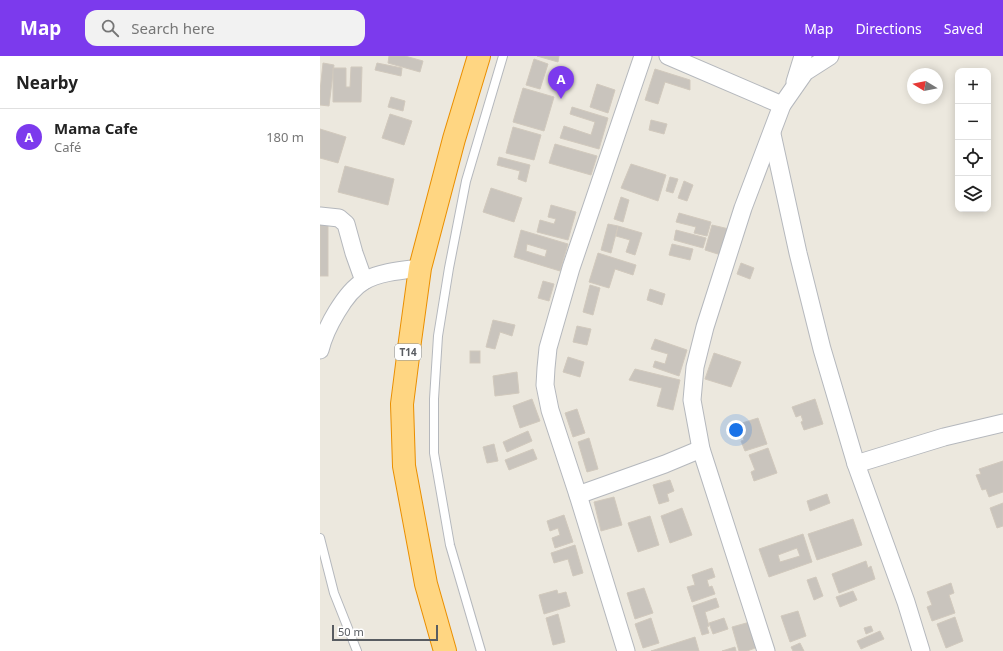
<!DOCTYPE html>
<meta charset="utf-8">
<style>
:root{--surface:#fff;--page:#f2f2f2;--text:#222;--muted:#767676;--line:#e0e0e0;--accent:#7c3aed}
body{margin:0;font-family:"Noto Sans",sans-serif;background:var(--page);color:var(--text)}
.controls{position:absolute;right:12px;top:12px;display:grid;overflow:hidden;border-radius:8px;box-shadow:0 2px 10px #0003}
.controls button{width:36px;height:36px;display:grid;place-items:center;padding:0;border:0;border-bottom:1px solid var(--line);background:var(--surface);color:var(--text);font:20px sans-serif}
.compass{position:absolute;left:587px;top:12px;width:36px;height:36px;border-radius:50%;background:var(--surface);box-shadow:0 2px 10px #0003;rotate:280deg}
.scale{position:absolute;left:12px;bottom:10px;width:106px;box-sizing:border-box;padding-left:4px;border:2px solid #585c61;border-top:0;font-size:11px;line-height:14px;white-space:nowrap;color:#585c61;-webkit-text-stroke:3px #fff;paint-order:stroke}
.you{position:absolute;left:416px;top:374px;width:14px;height:14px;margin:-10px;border:3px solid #fff;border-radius:50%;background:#1a73e8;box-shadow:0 0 0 6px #1a73e833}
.badge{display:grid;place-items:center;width:26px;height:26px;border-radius:50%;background:var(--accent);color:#fff;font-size:13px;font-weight:700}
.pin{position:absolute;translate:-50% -33px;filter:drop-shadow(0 1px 2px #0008)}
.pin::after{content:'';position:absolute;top:21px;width:14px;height:12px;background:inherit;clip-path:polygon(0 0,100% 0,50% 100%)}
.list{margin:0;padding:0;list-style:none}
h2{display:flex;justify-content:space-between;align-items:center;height:52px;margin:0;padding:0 16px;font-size:17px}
h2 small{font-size:13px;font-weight:400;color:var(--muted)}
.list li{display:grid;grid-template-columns:26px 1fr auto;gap:12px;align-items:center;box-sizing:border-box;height:56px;padding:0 16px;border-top:1px solid var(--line)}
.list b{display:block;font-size:15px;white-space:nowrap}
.list p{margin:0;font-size:13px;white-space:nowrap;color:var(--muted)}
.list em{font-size:13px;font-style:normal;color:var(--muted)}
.icon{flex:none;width:22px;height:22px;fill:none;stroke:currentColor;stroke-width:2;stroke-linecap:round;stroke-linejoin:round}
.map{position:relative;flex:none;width:683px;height:595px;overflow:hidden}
header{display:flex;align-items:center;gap:24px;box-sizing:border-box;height:56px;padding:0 20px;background:var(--accent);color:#fff}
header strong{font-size:19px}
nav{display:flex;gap:22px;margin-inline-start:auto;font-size:14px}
.search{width:280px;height:36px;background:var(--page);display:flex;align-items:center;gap:10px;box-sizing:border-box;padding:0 14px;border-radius:12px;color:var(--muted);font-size:15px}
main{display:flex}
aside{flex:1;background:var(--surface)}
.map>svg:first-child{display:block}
.building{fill:#c9c4bd;stroke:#d1c9bd;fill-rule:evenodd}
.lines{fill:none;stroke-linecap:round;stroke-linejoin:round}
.lane-casing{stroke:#b5b8bd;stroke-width:10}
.street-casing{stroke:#b5b8bd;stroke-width:19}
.highway-casing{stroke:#ea8f00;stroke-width:24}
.lane{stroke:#fff;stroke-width:8}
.street{stroke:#fff;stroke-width:17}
.highway{stroke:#ffd682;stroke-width:22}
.labels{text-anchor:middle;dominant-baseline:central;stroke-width:4;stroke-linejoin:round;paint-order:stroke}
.shield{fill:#fff;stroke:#8a8d90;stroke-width:1}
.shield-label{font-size:10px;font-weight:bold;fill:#585c61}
</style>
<header>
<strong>Map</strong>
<div class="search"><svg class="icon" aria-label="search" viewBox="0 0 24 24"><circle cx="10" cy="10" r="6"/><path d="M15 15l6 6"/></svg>Search here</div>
<nav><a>Map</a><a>Directions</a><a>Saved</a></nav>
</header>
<main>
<aside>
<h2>Nearby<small></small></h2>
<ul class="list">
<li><span class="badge">A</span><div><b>Mama Cafe</b><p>Café</p></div><em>180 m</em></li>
</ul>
</aside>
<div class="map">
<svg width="683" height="595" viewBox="0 0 683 595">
<rect width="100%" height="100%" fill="#ece8de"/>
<g class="building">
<path d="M69,0h16l18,5 -3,11 -32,-9z"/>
<path d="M217,0h22l-1,6z"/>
<path d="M214,3l14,5 -8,25 -14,-4z"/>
<path d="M3,7l11,2 -5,41 -9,-1v-14z"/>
<path d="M57,7l25,5 -1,8 -26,-6z"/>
<path d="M31,11h11l-1,35h-28v-34h13v19h4z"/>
<path d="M335,13l35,11v10l-25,-8 -7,22 -13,-4z"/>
<path d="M277,28l18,6 -7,23 -18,-6z"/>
<path d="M203,32l31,9 -10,34 -31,-9z"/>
<path d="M71,41l14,4 -2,10 -15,-4z"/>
<path d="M252,51l36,11 -9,31 -39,-11 4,-12 27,9 4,-13 -25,-8z"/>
<path d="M70,58l22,7 -8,24 -22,-7z"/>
<path d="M331,64l16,4 -3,10 -15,-4z"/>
<path d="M193,71l28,8 -7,25 -28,-7z"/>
<path d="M0,73l26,8 -8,26 -18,-5z"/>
<path d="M235,88l42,12 -6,19 -42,-12z"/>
<path d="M179,101l31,8 -4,17 -8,-3 2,-8 -23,-6z"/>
<path d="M311,108l35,11 -8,26 -37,-13z"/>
<path d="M25,110l49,13 -6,26 -50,-13z"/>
<path d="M350,121l8,2 -5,14 -7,-2z"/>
<path d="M364,125l9,4 -6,16 -9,-3z"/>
<path d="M171,132l31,10 -8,24 -31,-10z"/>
<path d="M301,141l8,3 -6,22 -9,-3z"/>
<path d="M231,149l25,7 -8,28 -31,-8 3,-12 14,4 2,-5 -8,-2z"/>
<path d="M359,157l32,9 -4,14 -13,-3 2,-6 -20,-5z"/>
<rect x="0" y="162" width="8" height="58"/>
<path d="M288,168l10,2 -7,27 -10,-3z"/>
<path d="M392,169l17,4 -8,26 -16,-5z"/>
<path d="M298,170l24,7 -7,22 -9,-3 4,-12 -14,-4z"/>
<path d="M201,174l47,14 -8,27 -46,-14zM207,188l20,6 -2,7 -19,-6z"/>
<path d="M356,174l30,8 -3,10 -29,-8z"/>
<path d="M352,188l21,5 -3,11 -21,-5z"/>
<path d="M278,197l38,12 -3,10 -18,-6 -6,19 -20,-6z"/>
<path d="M421,207l13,5 -4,11 -13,-5z"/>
<path d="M223,225l11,3 -5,17 -11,-3z"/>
<path d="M270,229l10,3 -7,27 -10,-3z"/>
<path d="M330,233l15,5 -3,11 -15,-5z"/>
<path d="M173,264l22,5 -3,11 -12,-4 -5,17 -9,-2z"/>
<path d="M257,270l14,3 -4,16 -14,-3z"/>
<path d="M335,283l32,11 -8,26 -26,-9 2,-6 10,3 3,-10 -17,-5z"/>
<rect x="150" y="295" width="10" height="12"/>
<path d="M394,297l27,9 -10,25 -26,-8z"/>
<path d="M248,301l16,5 -4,15 -17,-5z"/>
<path d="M315,313l45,11 -7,30 -16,-4 5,-18 -33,-8z"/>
<path d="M197,316l2,21 -24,3 -2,-20z"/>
<path d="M212,343l8,22 -20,7 -7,-22z"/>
<path d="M495,343l8,25 -19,6 -3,-8 2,-1 -2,-6 -5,2 -4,-10z"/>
<path d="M257,353l8,24 -12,4 -8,-24z"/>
<path d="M438,362l9,26 -22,7 -4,-10 3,-1 -5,-16z"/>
<path d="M208,375l4,10 -25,11 -4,-10z"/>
<path d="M269,382l9,31 -11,3 -9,-30z"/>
<path d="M174,388l4,17 -11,2 -4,-16z"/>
<path d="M448,392l9,25 -23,8 -3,-9 4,-2 -6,-15z"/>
<path d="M213,393l4,10 -28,11 -4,-10z"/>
<path d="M683,405v31l-14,5 -3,-8 -4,1 -6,-15 5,-1 -2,-5z"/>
<path d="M350,424l4,11 -7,3 2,7 -10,3 -6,-19z"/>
<path d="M507,438l3,9 -20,8 -3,-10z"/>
<path d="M294,441l8,28 -21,6 -7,-29z"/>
<path d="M683,447v23l-6,2 -7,-20z"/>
<path d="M362,452l10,27 -22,8 -9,-27z"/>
<path d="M244,459l9,27 -18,6 -3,-10 8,-3 -2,-7 -8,3 -3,-10z"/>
<path d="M330,460l9,29 -21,7 -10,-29z"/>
<path d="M533,463l9,26 -45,15 -9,-26z"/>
<path d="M483,478l9,28 -43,15 -10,-28zM477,492l3,8 -20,6 -2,-7z"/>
<path d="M255,489l8,28 -10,3 -5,-17 -14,4 -3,-10z"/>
<path d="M546,505l2,7 3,-2 4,13 -36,14 -7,-19z"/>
<path d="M392,512l3,9 -8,3 2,7 3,-1 3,8 -23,8 -5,-15 8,-2 -3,-10z"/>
<path d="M496,521l7,19 -9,4 -7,-20z"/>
<path d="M631,527l3,10 -5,2 6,18 -23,8 -5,-14 5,-2 -5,-13z"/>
<path d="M324,532l9,25 -18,6 -8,-26z"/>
<path d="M237,534l1,4 8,-2 4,14 -26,8 -5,-19z"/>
<path d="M533,535l4,9 -17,7 -4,-10z"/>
<path d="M396,542l3,9 -14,5 4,14 -2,1 2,6 -7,2 -9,-29z"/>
<path d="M478,555l8,25 -16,6 -9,-26z"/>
<path d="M238,558l7,28 -12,3 -7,-27z"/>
<path d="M635,561l8,24 -17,7 -9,-24z"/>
<path d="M331,562l8,25 -16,5 -8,-24z"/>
<path d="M404,562l4,11 -15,5 -4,-11z"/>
<path d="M430,566l8,25 -11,4h-8l-7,-24z"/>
<path d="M551,570l2,5 -7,3 -2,-6z"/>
<path d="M560,575l4,8 -23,10 -4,-8z"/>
<path d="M375,581l4,14h-48z"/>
<path d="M480,587l4,8h-11l-2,-4z"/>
<path d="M415,591l1,4h-14z"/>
</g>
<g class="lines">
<g class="lane-casing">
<g id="lane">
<path d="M0,482l14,55 23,58"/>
<path d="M161,595l-31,-106 -16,-92v-54l4,-63 11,-68 17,-87 37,-125"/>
</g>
</g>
<g class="street-casing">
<g id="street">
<path d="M348,0l114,49"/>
<path d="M475,26l8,-26"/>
<path d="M452,78l26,119 24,96 34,115 50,138 15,49"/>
<path d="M0,160l19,2 7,6 8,29 10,28"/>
<path d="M0,294c5,-21 25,-58 44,-69 15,-9 40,-11 56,-13"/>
<path d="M536,408l88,-27 59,-14"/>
<path d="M258,439l87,-31 36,-15"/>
<path d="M306,595l-48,-156 -28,-85 -5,-25 1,-17 2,-20 23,-80 72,-212"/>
<path d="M446,595l-65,-202 -9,-49 3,-33 10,-40 38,-119 39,-103 23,-33 25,-16"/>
</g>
</g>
<g class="highway-casing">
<path id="highway" d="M125,595l-19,-67 -22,-118 -2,-62 8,-63 10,-73 34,-129 25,-83"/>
</g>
<use href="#lane" class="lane"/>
<use href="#street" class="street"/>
<use href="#highway" class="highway"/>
</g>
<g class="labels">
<rect class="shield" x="75" y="288" width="26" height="16" rx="3"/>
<g class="shield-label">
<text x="88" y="296">T14</text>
</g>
</g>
</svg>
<div class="controls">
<button>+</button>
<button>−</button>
<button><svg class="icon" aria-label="locate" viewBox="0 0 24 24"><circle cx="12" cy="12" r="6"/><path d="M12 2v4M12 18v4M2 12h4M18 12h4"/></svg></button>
<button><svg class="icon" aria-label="layers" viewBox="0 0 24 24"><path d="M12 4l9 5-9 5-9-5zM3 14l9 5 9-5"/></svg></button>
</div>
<svg class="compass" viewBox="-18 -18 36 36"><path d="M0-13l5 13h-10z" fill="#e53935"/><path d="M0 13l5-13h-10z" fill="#767676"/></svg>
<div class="scale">50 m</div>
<div class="you"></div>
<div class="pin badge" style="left:241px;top:43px">A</div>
</div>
</main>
